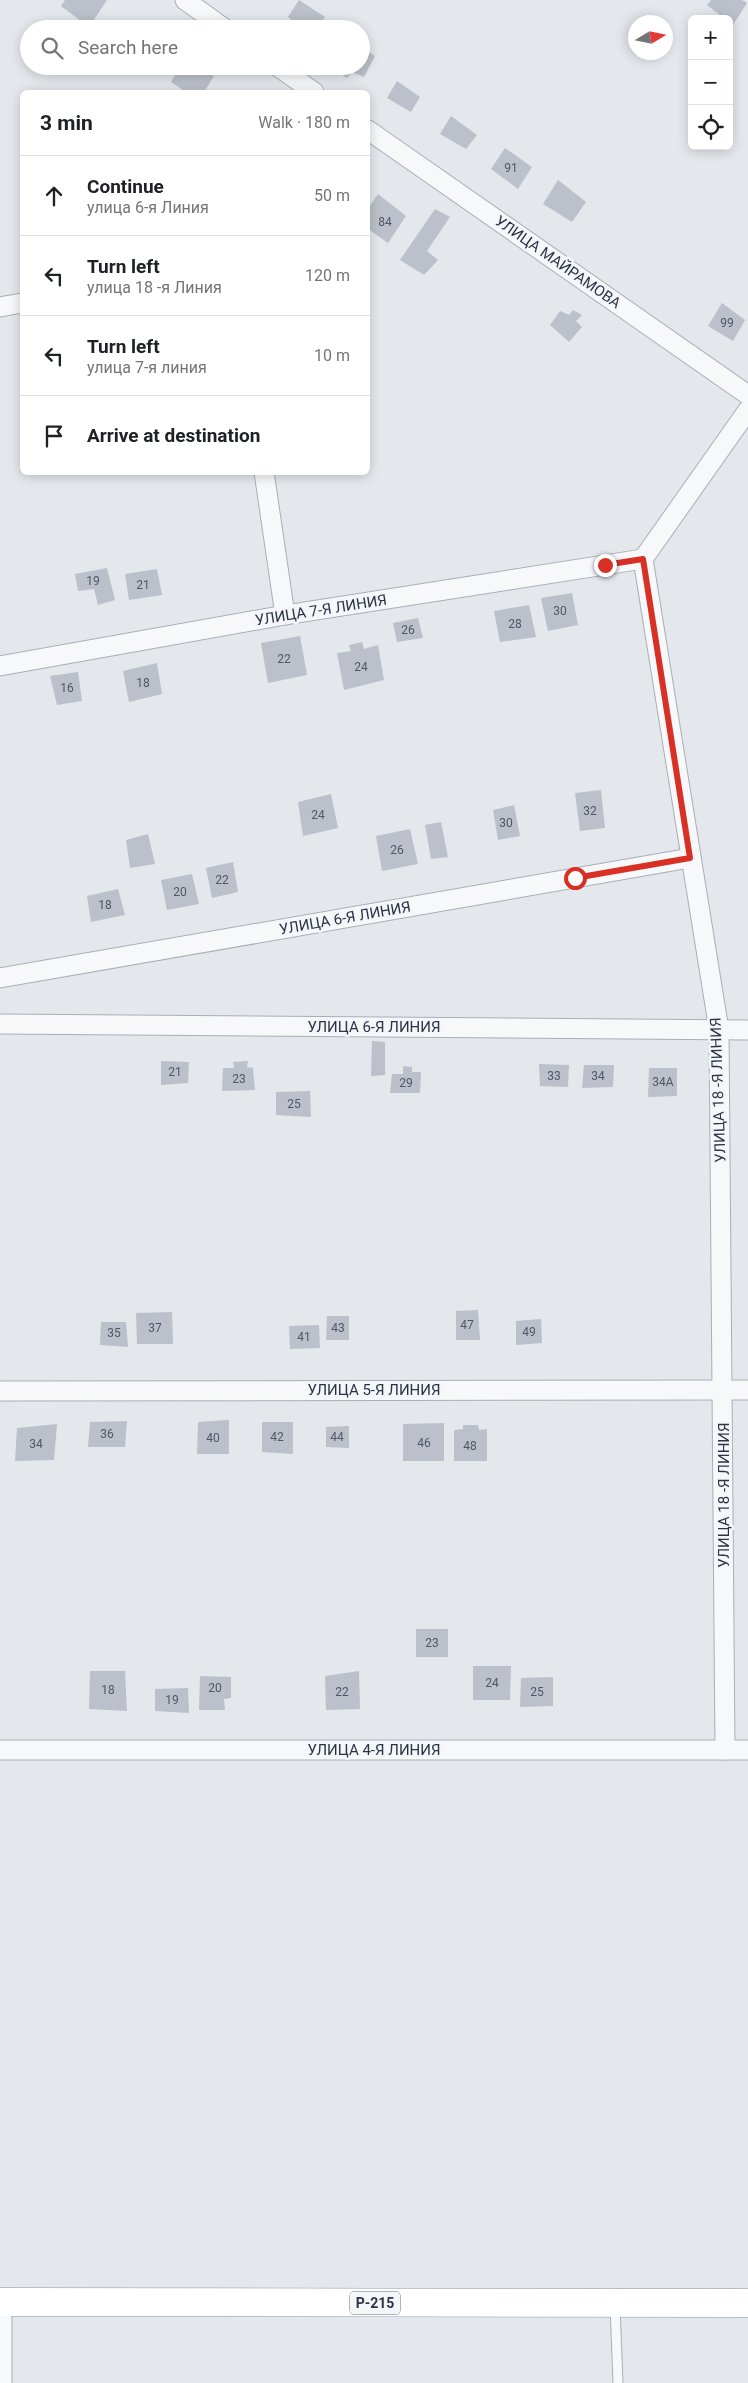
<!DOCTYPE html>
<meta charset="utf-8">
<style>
:root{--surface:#fff;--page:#f6f6f6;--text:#202124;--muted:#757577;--line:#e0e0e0}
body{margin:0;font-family:Roboto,sans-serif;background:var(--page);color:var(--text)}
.controls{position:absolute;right:15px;top:15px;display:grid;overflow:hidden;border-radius:8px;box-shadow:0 2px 12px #0003}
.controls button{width:45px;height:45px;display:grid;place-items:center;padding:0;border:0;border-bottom:1px solid var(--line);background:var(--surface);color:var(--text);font:25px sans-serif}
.compass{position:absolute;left:628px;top:15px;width:45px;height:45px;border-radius:50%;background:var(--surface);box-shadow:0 2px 12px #0003;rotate:80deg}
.stop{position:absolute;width:15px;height:15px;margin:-11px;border:4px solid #d93025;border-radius:50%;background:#fff}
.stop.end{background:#d93025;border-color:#fff;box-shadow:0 1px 5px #0008}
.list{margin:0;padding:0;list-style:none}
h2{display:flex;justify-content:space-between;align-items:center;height:65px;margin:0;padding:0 20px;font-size:21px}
h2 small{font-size:16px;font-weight:400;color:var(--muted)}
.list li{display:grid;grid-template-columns:32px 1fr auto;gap:15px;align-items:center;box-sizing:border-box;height:80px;padding:0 20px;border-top:1px solid var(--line)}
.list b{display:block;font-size:19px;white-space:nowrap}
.list p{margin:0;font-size:16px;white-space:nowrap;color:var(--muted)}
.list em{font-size:16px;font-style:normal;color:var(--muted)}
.icon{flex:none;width:28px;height:28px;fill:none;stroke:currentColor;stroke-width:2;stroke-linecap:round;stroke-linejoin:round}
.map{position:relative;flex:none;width:748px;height:2383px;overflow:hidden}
.search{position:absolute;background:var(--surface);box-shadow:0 2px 12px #0003;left:20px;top:20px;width:350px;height:55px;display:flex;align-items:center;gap:12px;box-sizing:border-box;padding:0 18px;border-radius:28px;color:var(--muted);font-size:19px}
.panel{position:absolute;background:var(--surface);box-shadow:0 2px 12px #0003;left:20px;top:90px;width:350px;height:385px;border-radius:8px}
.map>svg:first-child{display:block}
.building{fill:#bbc0ca}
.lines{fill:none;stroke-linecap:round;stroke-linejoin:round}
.lane-casing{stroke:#a9aeb7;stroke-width:11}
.street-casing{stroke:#a9aeb7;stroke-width:21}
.highway-casing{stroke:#8b94a3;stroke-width:29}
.lane{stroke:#f7f8fa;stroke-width:9}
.street{stroke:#f7f8fa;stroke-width:19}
.highway{stroke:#fff;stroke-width:28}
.route{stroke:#d93025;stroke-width:6}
.labels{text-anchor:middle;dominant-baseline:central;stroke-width:5;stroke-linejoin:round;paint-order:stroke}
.number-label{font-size:12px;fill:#4f5766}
.shield{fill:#f4f6f9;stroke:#676e7b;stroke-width:1}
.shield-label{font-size:14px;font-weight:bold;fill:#2b3445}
.street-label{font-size:15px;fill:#2b3445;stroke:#f4f6f9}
</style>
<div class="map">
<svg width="748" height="2383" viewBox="0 0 748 2383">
<rect width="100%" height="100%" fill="#e4e7ec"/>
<g class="building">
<path d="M65,0h42l-18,27 -28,-21z"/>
<path d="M299,0l26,17 -8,12h-16l-13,-12z"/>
<path d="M711,0h31l5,3 -14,22 -4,-3v-3h-4l-18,-14z"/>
<path d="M144,24l8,5h-11z"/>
<path d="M361,47l14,9 -11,21 -12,-5 -5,6 -9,-6 3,-6h20z"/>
<path d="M180,66h19l15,10 -10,16h-18l-15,-10z"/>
<path d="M397,81l23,16 -9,15 -24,-14z"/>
<path d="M451,116l26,19 -11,14 -26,-15z"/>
<path d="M505,148l27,19 -14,22 -27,-20z"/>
<path d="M558,180l28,22 -14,20 -29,-18z"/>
<path d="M378,194l28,22 -18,27 -20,-14v-20z"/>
<path d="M435,209l15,8 -23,34 11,9 -14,15 -24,-15z"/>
<path d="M722,303l23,17 -12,21 -25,-15z"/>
<path d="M573,310l9,5 -6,6 6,6 -13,15 -19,-17 10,-14 9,4z"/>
<path d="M107,568l8,32 -17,5 -4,-16 -16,2 -3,-17z"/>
<path d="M157,569l5,26 -33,5 -4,-26z"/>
<path d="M572,593l6,32 -30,6 -7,-33z"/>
<path d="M529,605l7,32 -36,5 -6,-31z"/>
<path d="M418,618l5,20 -26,4 -4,-19z"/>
<path d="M300,636l7,39 -39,8 -7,-40z"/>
<path d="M362,642l2,7 14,-4 6,35 -40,10 -7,-37 14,-2 -2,-6z"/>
<path d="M157,663l5,31 -33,8 -6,-31z"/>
<path d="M78,672l4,29 -25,4 -7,-29z"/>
<path d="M601,790l4,38 -25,3 -5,-38z"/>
<path d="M331,794l7,34 -35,8 -5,-34z"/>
<path d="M514,805l6,31 -22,4 -5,-30z"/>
<path d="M441,822l7,35 -17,2 -6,-34z"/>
<path d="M410,829l8,35 -36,7 -6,-35z"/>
<path d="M148,834l7,30 -25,4 -4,-28z"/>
<path d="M233,862l5,30 -26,6 -6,-30z"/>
<path d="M192,874l7,30 -32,6 -6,-30z"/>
<path d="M118,889l7,26 -34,7 -4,-26z"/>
<path d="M372,1041l13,1v33l-14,1z"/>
<path d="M161,1061l28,1 -1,21 -27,2z"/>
<path d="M248,1061l-1,6 6,1 2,22 -33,1 1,-23h11l-1,-6z"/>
<path d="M539,1064l30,1 -1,22 -28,-1z"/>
<path d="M584,1065h30l-1,22 -31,1z"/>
<path d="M403,1066l9,1v5h9l-1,21h-30l2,-19h11z"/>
<path d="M649,1068h28v28l-29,1z"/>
<path d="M310,1091l1,26 -35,-2v-23z"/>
<path d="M478,1310l2,30h-24v-29z"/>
<path d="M172,1312l1,32h-36l-1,-31z"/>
<path d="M327,1316h22v24h-23z"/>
<path d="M541,1319l1,24 -26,2v-24z"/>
<path d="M101,1322h25l2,25 -28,-2z"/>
<path d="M319,1325l1,23 -30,1 -1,-23z"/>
<path d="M229,1420v34h-32l1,-32z"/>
<path d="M127,1421l-2,26h-37l2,-25z"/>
<path d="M262,1422h31v32l-31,-2z"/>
<path d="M444,1423v38h-41v-37z"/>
<path d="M57,1424l-3,36 -39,1 2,-33z"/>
<path d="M463,1425h15l1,5 8,-1v32h-33v-31l9,-1z"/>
<path d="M349,1426v22l-23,-1v-20z"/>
<rect x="416" y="1629" width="32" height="28"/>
<path d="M473,1666h38l-1,34h-37z"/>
<path d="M90,1671h35l2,40 -38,-2z"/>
<path d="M359,1671l1,38 -34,1 -1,-34z"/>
<path d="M200,1676l31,1v21l-7,1 1,11h-26z"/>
<path d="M553,1677v29l-33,1 1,-29z"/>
<path d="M188,1688l1,25 -34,-2v-22z"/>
</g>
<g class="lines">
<g class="lane-casing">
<path id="lane" d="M615,2306l3,77"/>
</g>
<g class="street-casing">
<g id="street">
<path d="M185,0l40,29"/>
<path d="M277,66l37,26"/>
<path d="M368,130l380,265"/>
<path d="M0,307l22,-4"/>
<path d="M264,472l21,143"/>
<path d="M0,666l285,-51 358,-56"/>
<path d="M0,978l690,-120"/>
<path d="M0,1024l748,6"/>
<path d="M0,1391l748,-1"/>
<path d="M0,1750h748"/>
<path d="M725,1750l-6,-720 -76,-471 105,-149"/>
<path d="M2,2302v81"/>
</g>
</g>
<g class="highway-casing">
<path id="highway" d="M0,2302l748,1"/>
</g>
<use href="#lane" class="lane"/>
<use href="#street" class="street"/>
<use href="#highway" class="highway"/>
</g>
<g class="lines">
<path class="route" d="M575,878l115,-20 -47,-299 -38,6"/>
</g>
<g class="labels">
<g class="number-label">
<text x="511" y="168">91</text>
<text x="385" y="222">84</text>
<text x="727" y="323">99</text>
<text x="93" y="581">19</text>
<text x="143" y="585">21</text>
<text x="560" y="611">30</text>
<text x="515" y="624">28</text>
<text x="408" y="630">26</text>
<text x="284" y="659">22</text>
<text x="361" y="667">24</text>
<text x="143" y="683">18</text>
<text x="67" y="688">16</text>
<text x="590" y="811">32</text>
<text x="318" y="815">24</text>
<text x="506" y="823">30</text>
<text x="397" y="850">26</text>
<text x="222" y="880">22</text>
<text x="180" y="892">20</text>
<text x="105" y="905">18</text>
<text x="175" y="1072">21</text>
<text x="554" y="1076">33</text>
<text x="598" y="1076">34</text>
<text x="239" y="1079">23</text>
<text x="663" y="1082">34А</text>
<text x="406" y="1083">29</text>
<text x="294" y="1104">25</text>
<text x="467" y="1325">47</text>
<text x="155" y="1328">37</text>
<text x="338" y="1328">43</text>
<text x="529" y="1332">49</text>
<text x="114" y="1333">35</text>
<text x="304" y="1337">41</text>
<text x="107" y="1434">36</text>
<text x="277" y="1437">42</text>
<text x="337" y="1437">44</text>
<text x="213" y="1438">40</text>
<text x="424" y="1443">46</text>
<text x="36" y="1444">34</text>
<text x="470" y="1446">48</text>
<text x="432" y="1643">23</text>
<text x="492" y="1683">24</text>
<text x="215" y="1688">20</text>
<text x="108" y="1690">18</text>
<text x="342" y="1692">22</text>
<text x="537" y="1692">25</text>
<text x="172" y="1700">19</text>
</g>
<rect class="shield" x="350" y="2291.5" width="50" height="23" rx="4"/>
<g class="shield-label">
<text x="375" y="2303">Р-215</text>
</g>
<g class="street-label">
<text transform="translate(558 262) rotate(35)">УЛИЦА МАЙРАМОВА</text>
<text transform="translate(321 610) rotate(-9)">УЛИЦА 7-Я ЛИНИЯ</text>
<text transform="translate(345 918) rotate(-10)">УЛИЦА 6-Я ЛИНИЯ</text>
<text x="374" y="1027">УЛИЦА 6-Я ЛИНИЯ</text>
<text transform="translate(718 1090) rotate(-92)">УЛИЦА 18 -Я ЛИНИЯ</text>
<text x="374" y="1390">УЛИЦА 5-Я ЛИНИЯ</text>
<text transform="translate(724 1495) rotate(-90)">УЛИЦА 18 -Я ЛИНИЯ</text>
<text x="374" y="1750">УЛИЦА 4-Я ЛИНИЯ</text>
</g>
</g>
</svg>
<div class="controls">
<button>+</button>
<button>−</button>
<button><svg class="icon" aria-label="locate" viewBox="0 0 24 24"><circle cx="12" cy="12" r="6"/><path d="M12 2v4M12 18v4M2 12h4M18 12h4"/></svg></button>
</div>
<svg class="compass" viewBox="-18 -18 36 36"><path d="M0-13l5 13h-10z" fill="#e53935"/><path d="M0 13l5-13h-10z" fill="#757577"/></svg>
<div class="stop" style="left:575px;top:878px"></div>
<div class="stop end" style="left:605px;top:565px"></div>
<div class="search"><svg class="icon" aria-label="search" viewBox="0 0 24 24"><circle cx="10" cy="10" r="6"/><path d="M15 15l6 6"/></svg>Search here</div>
<section class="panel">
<h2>3 min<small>Walk · 180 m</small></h2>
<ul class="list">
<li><svg class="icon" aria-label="ahead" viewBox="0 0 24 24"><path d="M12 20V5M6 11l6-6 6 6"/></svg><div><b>Continue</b><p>улица 6-я Линия</p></div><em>50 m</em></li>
<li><svg class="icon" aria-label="left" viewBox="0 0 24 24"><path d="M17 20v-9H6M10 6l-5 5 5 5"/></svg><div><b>Turn left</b><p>улица 18 -я Линия</p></div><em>120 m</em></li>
<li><svg class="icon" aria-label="left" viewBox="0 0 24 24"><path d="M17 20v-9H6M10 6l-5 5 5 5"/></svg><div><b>Turn left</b><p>улица 7-я линия</p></div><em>10 m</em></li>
<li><svg class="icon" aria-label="arrive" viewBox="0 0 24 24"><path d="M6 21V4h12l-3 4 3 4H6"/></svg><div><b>Arrive at destination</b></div></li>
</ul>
</section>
</div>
